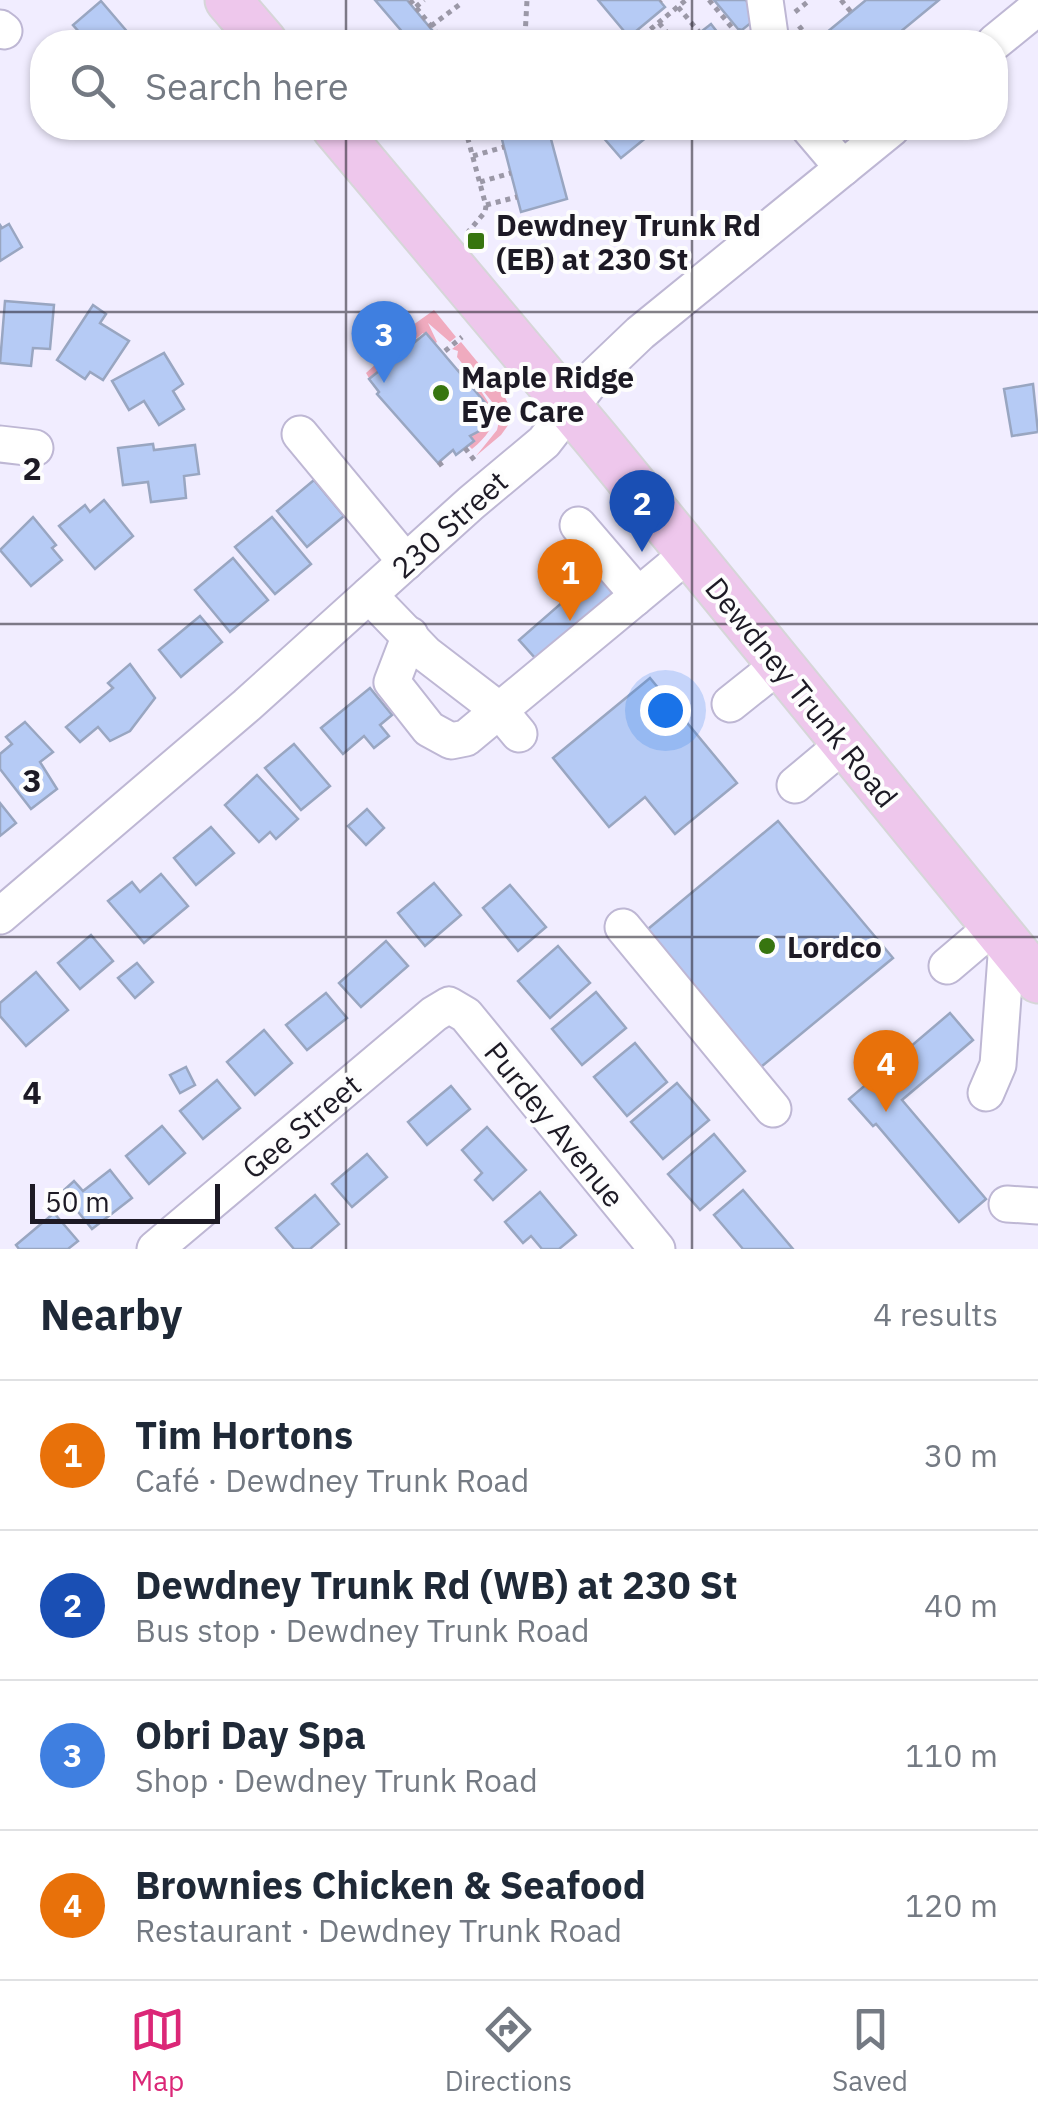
<!DOCTYPE html>
<meta charset="utf-8">
<style>
:root{--surface:#fff;--page:#f2f2f3;--text:#1f2937;--muted:#747a83;--line:#e0e1e3;--accent:#db2777}
body{margin:0;font-family:"IBM Plex Sans",sans-serif;background:var(--page);color:var(--text)}
.scale{position:absolute;left:30px;bottom:25px;width:190px;box-sizing:border-box;padding-left:10px;border:5px solid #1d1a25;border-top:0;font-size:28px;line-height:35px;white-space:nowrap;color:#1d1a25;-webkit-text-stroke:8px #fdfdfd;paint-order:stroke}
.you{position:absolute;left:665px;top:710px;width:35px;height:35px;margin:-25px;border:8px solid #fff;border-radius:50%;background:#1a73e8;box-shadow:0 0 0 15px #1a73e833}
.badge{display:grid;place-items:center;width:65px;height:65px;border-radius:50%;background:var(--accent);color:#fff;font-size:32px;font-weight:700}
.pin{position:absolute;translate:-50% -82px;filter:drop-shadow(0 2px 5px #0008)}
.pin::after{content:'';position:absolute;top:52px;width:35px;height:30px;background:inherit;clip-path:polygon(0 0,100% 0,50% 100%)}
.list{margin:0;padding:0;list-style:none}
h2{display:flex;justify-content:space-between;align-items:center;height:130px;margin:0;padding:0 40px;font-size:42px}
h2 small{font-size:32px;font-weight:400;color:var(--muted)}
.list li{display:grid;grid-template-columns:65px 1fr auto;gap:30px;align-items:center;box-sizing:border-box;height:150px;padding:0 40px;border-top:2px solid var(--line)}
.list b{display:block;font-size:38px;white-space:nowrap}
.list p{margin:0;font-size:32px;white-space:nowrap;color:var(--muted)}
.list em{font-size:32px;font-style:normal;color:var(--muted)}
.icon{flex:none;width:55px;height:55px;fill:none;stroke:currentColor;stroke-width:2;stroke-linecap:round;stroke-linejoin:round}
.map{position:relative;flex:none;width:1038px;height:1249px;overflow:hidden}
.search{position:absolute;background:var(--surface);box-shadow:0 2px 8px #0004;left:30px;right:30px;top:30px;height:110px;display:flex;align-items:center;gap:25px;box-sizing:border-box;padding:0 35px;border-radius:40px;color:var(--muted);font-size:38px}
.sheet{height:730px;background:var(--surface)}
nav{display:flex;justify-content:space-around;align-items:center;box-sizing:border-box;height:140px;border-top:2px solid var(--line);background:var(--surface);font-size:28px;color:var(--muted)}
nav a{display:grid;justify-items:center;gap:5px}
nav .on{color:var(--accent)}
.map>svg:first-child{display:block}
.green{fill:#f0abbf}
.building{fill:#b6cbf5;stroke:#99a6c1;stroke-width:2.5}
.lines{fill:none;stroke-linecap:round;stroke-linejoin:round}
.minor-casing{stroke:#beb7d4;stroke-width:39}
.major-casing{stroke:#d6d6d8;stroke-width:49}
.path{stroke:#9b98a7;stroke-width:5;stroke-dasharray:5 5;stroke-linecap:butt}
.minor{stroke:#fff;stroke-width:35}
.major{stroke:#eec7ec;stroke-width:45}
.grid{fill:none;stroke:#1d1a25;stroke-width:2.5;stroke-opacity:0.55}
.poi-dot{fill:#37750f;stroke:#fdfdfd;stroke-width:4}
.labels{text-anchor:middle;dominant-baseline:central;stroke-width:8;stroke-linejoin:round;paint-order:stroke}
.poi-label{font-size:30px;font-weight:bold;fill:#1d1a25;stroke:#fdfdfd;text-anchor:start}
.street-label{font-size:30px;fill:#1d1a25;stroke:#fdfdfd}
.grid-label{font-size:32px;text-anchor:middle;font-weight:bold;fill:#1d1a25;stroke:#fdfdfd;stroke-width:8;stroke-linejoin:round;paint-order:stroke}
</style>
<div class="map">
<svg width="1038" height="1249" viewBox="0 0 1038 1249">
<rect width="100%" height="100%" fill="#f1edff"/>
<g class="green">
<path d="M434,310l22,27 -6,5 -22,-19 9,19 -3,2 -11,-11 -54,45 -3,-5 24,-22 2,-11z"/>
<path d="M461,342l42,51 11,24 -13,18 -25,21 21,-26 4,-17 -30,-37c20,32 37,43 1,73l-7,-7 17,-15 -30,-60 9,3 4,-3 -8,-10 1,-6 -6,-2z"/>
</g>
<g class="building">
<path d="M375,0h32l35,42h-31z"/>
<path d="M598,0h61l6,7 -36,30z"/>
<path d="M714,0h32l11,18 -15,12 -4,-1z"/>
<path d="M866,0h73l-51,42h-73z"/>
<path d="M101,1l35,41h-48l-15,-17z"/>
<path d="M711,24l14,18 4,-3 3,3h-44z"/>
<path d="M499,128h49l19,71 -46,13z"/>
<path d="M595,128h63l-37,30z"/>
<path d="M9,224l13,23 -22,14v-36l2,3z"/>
<path d="M5,301l49,4 -4,44 -17,-1 -2,18 -31,-3z"/>
<path d="M93,305l13,9 -6,9 29,18 -26,39 -13,-8 -5,7 -28,-19z"/>
<path d="M426,333l61,72 -2,23 -15,8 4,5 -18,14 -3,-5 -15,13 -61,-69 2,-2 -10,-13z"/>
<path d="M164,353l19,31 -10,7 11,18 -25,16 -15,-24 -15,9 -17,-29z"/>
<path d="M1033,384l5,48 -26,4 -8,-47z"/>
<path d="M153,444l1,6 41,-5 4,29 -15,2 2,22 -35,4 -3,-20 -25,3 -5,-37z"/>
<path d="M314,480l30,36 -37,31 -30,-36z"/>
<path d="M104,500l29,36 -38,33 -36,-43 26,-21 5,7z"/>
<path d="M33,517l23,28 -4,3 10,12 -31,26 -31,-36z"/>
<path d="M272,517l39,47 -36,30 -40,-47z"/>
<path d="M233,558l35,42 -38,32 -35,-42z"/>
<path d="M596,573l25,29 -77,66 -25,-28z"/>
<path d="M200,616l22,26 -41,35 -22,-27z"/>
<path d="M130,664l25,34 -25,33 -20,10 -12,-14 -18,15 -14,-15 47,-39 -5,-5z"/>
<path d="M650,678l87,105 -62,51 -30,-37 -36,30 -56,-69z"/>
<path d="M370,688l22,27 -12,10 9,11 -15,12 -10,-12 -21,18 -22,-26z"/>
<path d="M25,722l28,30 -13,10 17,27 -26,20 -31,-40v-15l12,-10 -6,-7z"/>
<path d="M294,744l36,42 -29,24 -36,-42z"/>
<path d="M257,775l41,44 -22,20 -6,-7 -11,10 -34,-37z"/>
<path d="M0,803l16,20 -16,13z"/>
<path d="M367,809l17,19 -18,17 -18,-19z"/>
<path d="M778,821l115,137 -137,113 -114,-137z"/>
<path d="M211,827l23,26 -38,32 -22,-27z"/>
<path d="M161,874l27,32 -44,37 -36,-42 24,-19 8,10z"/>
<path d="M434,883l27,32 -36,31 -27,-33z"/>
<path d="M510,885l36,42 -28,24 -35,-43z"/>
<path d="M91,935l22,26 -33,28 -22,-26z"/>
<path d="M386,941l22,25 -47,41 -22,-24z"/>
<path d="M558,946l32,37 -40,35 -32,-37z"/>
<path d="M137,963l16,19 -18,16 -17,-20z"/>
<path d="M36,972l32,38 -42,36 -26,-30v-13z"/>
<path d="M596,992l30,36 -44,37 -30,-36z"/>
<path d="M326,993l21,25 -40,32 -21,-25z"/>
<path d="M950,1013l23,27 -71,60 84,99 -27,23 -83,-98 -3,2 -24,-27z"/>
<path d="M264,1030l28,33 -37,32 -28,-33z"/>
<path d="M635,1043l32,39 -40,34 -33,-39z"/>
<path d="M186,1067l9,18 -15,8 -10,-18z"/>
<path d="M217,1080l23,28 -37,31 -23,-28z"/>
<path d="M677,1083l32,37 -46,39 -32,-37z"/>
<path d="M451,1086l19,23 -43,36 -19,-23z"/>
<path d="M162,1126l23,27 -36,31 -23,-28z"/>
<path d="M487,1127l39,43 -33,30 -18,-20 7,-7 -20,-23z"/>
<path d="M714,1134l31,37 -45,39 -32,-36z"/>
<path d="M367,1154l20,23 -35,30 -20,-23z"/>
<path d="M110,1170l22,28 -40,31 -30,-37 12,-11 9,10z"/>
<path d="M743,1190l50,59h-50l-29,-34z"/>
<path d="M540,1192l36,43 -17,14h-17l-11,-13 -8,7 -18,-21z"/>
<path d="M315,1195l24,29 -29,25h-16l-18,-21z"/>
<path d="M54,1213l24,28 -10,8h-49l-3,-4z"/>
</g>
<g class="lines">
<g class="minor-casing">
<g id="minor">
<path d="M765,0l6,42"/>
<path d="M0,28l4,3"/>
<path d="M995,42l43,-35"/>
<path d="M809,128l34,40"/>
<path d="M300,434l106,128"/>
<path d="M0,444l35,4"/>
<path d="M369,595l57,59 73,56 20,24"/>
<path d="M635,598l53,-44"/>
<path d="M410,635l-18,47 37,47 22,12 15,-3 169,-140 -3,-10 -54,-63"/>
<path d="M730,704l49,-39"/>
<path d="M795,785l49,-41"/>
<path d="M0,916l247,-211 224,-202 73,-61 51,-66 45,-43 252,-205"/>
<path d="M623,927l150,182"/>
<path d="M947,966l47,-40"/>
<path d="M986,1093l12,-28 9,-123"/>
<path d="M1007,1204l31,2"/>
<path d="M155,1249l279,-235 15,-9 17,10 191,234"/>
</g>
</g>
<g class="major-casing">
<g id="major">
<path d="M228,0l36,42"/>
<path d="M335,128l262,312 441,540"/>
</g>
</g>
<g class="path">
<path d="M410,0l34,42"/>
<path d="M709,0l25,30"/>
<path d="M841,0l10,12"/>
<path d="M660,1l1,-1"/>
<path d="M416,7l8,-7"/>
<path d="M678,7l22,26"/>
<path d="M795,12l15,-12"/>
<path d="M659,23l16,19"/>
<path d="M431,26l28,-21"/>
<path d="M799,26l13,16"/>
<path d="M525,36l2,-36"/>
<path d="M500,42c16,-12 42,-8 60,0"/>
<path d="M635,42l51,-42"/>
<path d="M465,128l21,78 -1,6 -17,20"/>
<path d="M466,132l17,-4"/>
<path d="M386,137l11,-9"/>
<path d="M473,156l31,-9"/>
<path d="M480,182l31,-9"/>
<path d="M486,205l31,-8"/>
<path d="M445,351l17,-14"/>
<path d="M465,448l10,13"/>
<path d="M439,462l5,7"/>
</g>
<use href="#minor" class="minor"/>
<use href="#major" class="major"/>
</g>
<path class="grid" d="M346,0v42M692,0v42M346,128v1121M692,128v1121M0,312h1038M0,624h1038M0,937h1038"/>
<g class="poi-dot">
<rect x="466" y="231" width="20" height="20" rx="5"/>
<circle cx="441" cy="393" r="10"/>
<circle cx="767" cy="946" r="10"/>
</g>
<g class="labels">
<g class="poi-label">
<text x="496" y="224">Dewdney Trunk Rd<tspan x="496" dy="34">(EB) at 230 St</tspan></text>
<text x="461" y="376">Maple Ridge<tspan x="461" dy="34">Eye Care</tspan></text>
<text x="787" y="946">Lordco</text>
</g>
<g class="street-label">
<text transform="translate(449 524) rotate(-42)">230 Street</text>
<text transform="translate(802 692) rotate(51)">Dewdney Trunk Road</text>
<text transform="translate(555 1124) rotate(51)">Purdey Avenue</text>
<text transform="translate(301 1126) rotate(-40)">Gee Street</text>
</g>
</g>
<g class="grid-label">
<text x="32" y="480">2</text>
<text x="32" y="792">3</text>
<text x="32" y="1104">4</text>
</g>
</svg>
<div class="scale">50 m</div>
<div class="you"></div>
<div class="pin badge" style="left:570px;top:621px;background:#e8710a">1</div>
<div class="pin badge" style="left:642px;top:552px;background:#1a4fb4">2</div>
<div class="pin badge" style="left:384px;top:383px;background:#3f7fe0">3</div>
<div class="pin badge" style="left:886px;top:1112px;background:#e8710a">4</div>
<div class="search"><svg class="icon" aria-label="search" viewBox="0 0 24 24"><circle cx="10" cy="10" r="6"/><path d="M15 15l6 6"/></svg>Search here</div>
</div>
<section class="sheet">
<h2>Nearby<small>4 results</small></h2>
<ul class="list">
<li><span class="badge" style="background:#e8710a">1</span><div><b>Tim Hortons</b><p>Café · Dewdney Trunk Road</p></div><em>30 m</em></li>
<li><span class="badge" style="background:#1a4fb4">2</span><div><b>Dewdney Trunk Rd (WB) at 230 St</b><p>Bus stop · Dewdney Trunk Road</p></div><em>40 m</em></li>
<li><span class="badge" style="background:#3f7fe0">3</span><div><b>Obri Day Spa</b><p>Shop · Dewdney Trunk Road</p></div><em>110 m</em></li>
<li><span class="badge" style="background:#e8710a">4</span><div><b>Brownies Chicken &amp; Seafood</b><p>Restaurant · Dewdney Trunk Road</p></div><em>120 m</em></li>
</ul>
</section>
<nav>
<a class="on"><svg class="icon" aria-label="map" viewBox="0 0 24 24"><path d="M3 6l6-2 6 2 6-2v14l-6 2-6-2-6 2zM9 4v14M15 6v14"/></svg>Map</a>
<a><svg class="icon" aria-label="directions" viewBox="0 0 24 24"><path d="M12 3l9 9-9 9-9-9zM9 14v-3h6M13 9l2 2-2 2"/></svg>Directions</a>
<a><svg class="icon" aria-label="saved" viewBox="0 0 24 24"><path d="M7 4h10v16l-5-4-5 4z"/></svg>Saved</a>
</nav>
